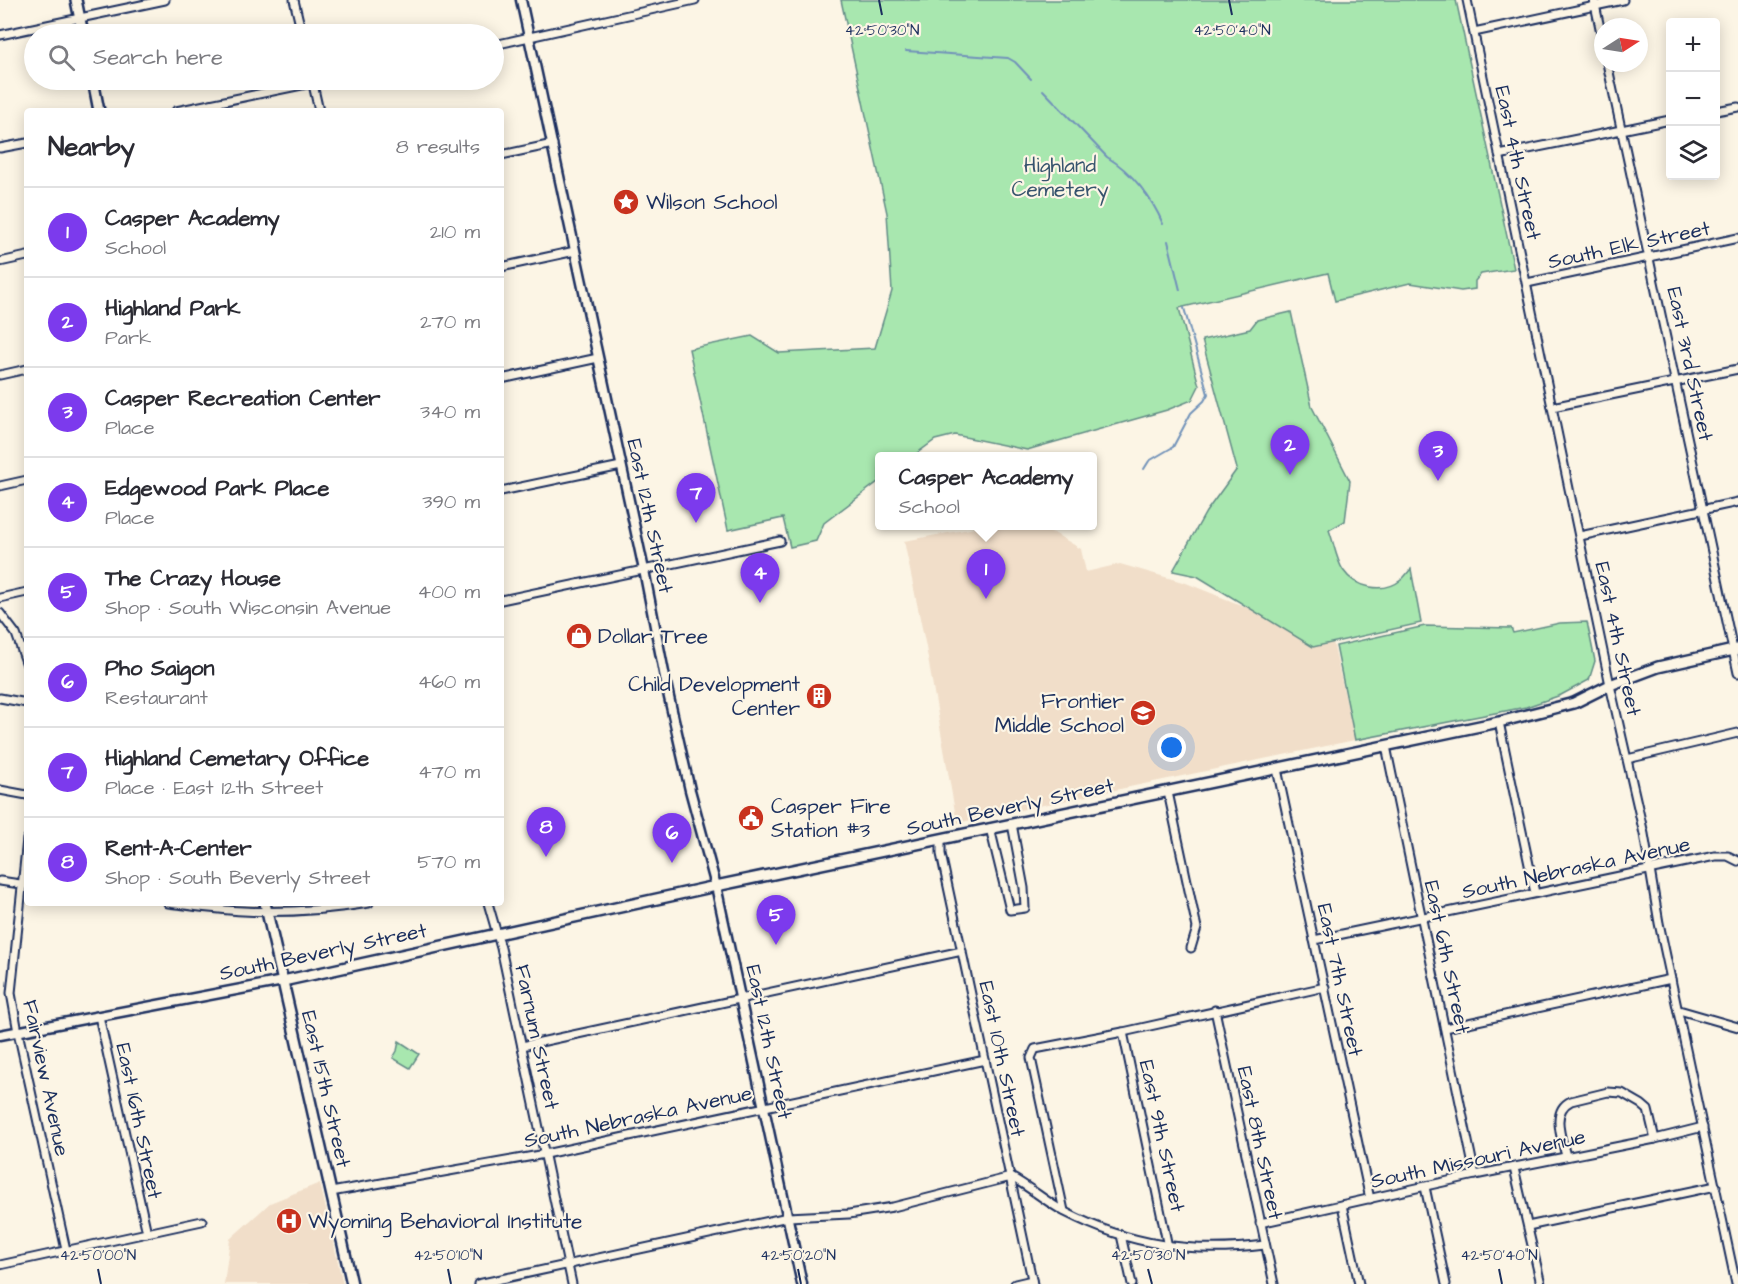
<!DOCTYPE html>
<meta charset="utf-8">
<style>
:root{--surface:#fff;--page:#f7f7f7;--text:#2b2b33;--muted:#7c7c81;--line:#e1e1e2;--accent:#7c3aed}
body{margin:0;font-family:"Architects Daughter",sans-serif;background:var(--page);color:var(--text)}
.controls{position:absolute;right:18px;top:18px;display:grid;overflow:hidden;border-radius:6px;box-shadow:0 3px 15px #0003}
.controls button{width:54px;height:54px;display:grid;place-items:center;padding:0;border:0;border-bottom:2px solid var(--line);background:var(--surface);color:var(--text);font:30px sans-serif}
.compass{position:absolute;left:1594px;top:18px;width:54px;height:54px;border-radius:50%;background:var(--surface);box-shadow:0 3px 15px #0003;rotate:78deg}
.you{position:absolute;left:1172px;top:748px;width:21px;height:21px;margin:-15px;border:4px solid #fff;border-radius:50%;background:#1a73e8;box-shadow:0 0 0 9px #1a73e833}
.badge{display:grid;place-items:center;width:39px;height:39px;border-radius:50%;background:var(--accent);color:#fff;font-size:20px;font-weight:700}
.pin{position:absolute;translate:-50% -50px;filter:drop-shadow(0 2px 3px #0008)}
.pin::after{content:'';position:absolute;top:32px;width:21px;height:18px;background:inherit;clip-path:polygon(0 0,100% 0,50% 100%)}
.popup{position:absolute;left:875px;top:452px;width:222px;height:78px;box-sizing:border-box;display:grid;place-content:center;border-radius:6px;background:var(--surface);filter:drop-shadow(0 2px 4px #0005);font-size:20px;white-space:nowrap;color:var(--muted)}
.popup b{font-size:22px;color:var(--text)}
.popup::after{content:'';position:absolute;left:50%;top:100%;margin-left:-12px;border:12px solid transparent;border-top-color:var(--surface)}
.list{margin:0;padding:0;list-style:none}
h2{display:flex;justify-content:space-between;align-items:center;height:78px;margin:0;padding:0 24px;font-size:26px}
h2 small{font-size:20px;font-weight:400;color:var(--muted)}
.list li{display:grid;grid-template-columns:39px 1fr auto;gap:18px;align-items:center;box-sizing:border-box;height:90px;padding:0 24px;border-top:2px solid var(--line)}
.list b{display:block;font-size:22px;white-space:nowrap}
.list p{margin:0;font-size:20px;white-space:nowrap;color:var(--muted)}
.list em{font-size:20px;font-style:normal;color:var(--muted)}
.icon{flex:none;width:33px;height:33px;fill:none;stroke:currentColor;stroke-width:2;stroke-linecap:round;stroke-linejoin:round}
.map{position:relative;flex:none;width:1738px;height:1284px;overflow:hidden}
.search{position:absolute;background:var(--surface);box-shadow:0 3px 15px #0003;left:24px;top:24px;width:480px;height:66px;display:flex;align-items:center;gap:15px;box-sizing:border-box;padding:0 21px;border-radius:33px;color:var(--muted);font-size:22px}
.panel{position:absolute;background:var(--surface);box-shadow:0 3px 15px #0003;left:24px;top:108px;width:480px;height:798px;border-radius:6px}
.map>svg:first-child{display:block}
.built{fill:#f1dec9}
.green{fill:#a8e7af;stroke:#628b86;stroke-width:1.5}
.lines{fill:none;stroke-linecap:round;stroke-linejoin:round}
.stream{stroke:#7192b9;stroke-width:2}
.minor-casing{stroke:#1b2f5e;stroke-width:11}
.tertiary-casing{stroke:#1b2f5e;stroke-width:13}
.secondary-casing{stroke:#1b2f5e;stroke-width:14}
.minor{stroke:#fcf5e5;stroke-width:7}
.tertiary{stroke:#fcf5e5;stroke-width:8}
.secondary{stroke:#fcf5e5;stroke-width:9}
.ticks{fill:none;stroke:#1b2f5e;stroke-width:2}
.labels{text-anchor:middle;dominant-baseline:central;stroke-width:4.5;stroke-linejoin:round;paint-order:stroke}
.street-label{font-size:21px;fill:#1b2f5e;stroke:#fcf5e5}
.park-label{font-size:21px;fill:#37546e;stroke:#fcf5e5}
.poi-label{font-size:21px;fill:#1b2f5e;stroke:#fcf5e5;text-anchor:start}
.ticks-label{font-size:15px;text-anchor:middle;fill:#1b2f5e;stroke:#fcf5e5;stroke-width:4.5;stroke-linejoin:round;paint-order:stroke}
</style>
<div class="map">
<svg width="1738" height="1284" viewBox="0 0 1738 1284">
<rect width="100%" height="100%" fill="#fcf5e5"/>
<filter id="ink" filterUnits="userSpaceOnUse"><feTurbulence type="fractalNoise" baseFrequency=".0167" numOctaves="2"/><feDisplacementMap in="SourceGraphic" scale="12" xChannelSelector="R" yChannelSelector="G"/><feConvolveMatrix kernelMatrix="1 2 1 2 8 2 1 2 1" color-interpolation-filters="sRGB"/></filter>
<g filter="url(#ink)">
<g class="built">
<path d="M1033,526l21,7 27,16 5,23 34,-8 66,19 147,59 22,98 -398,83 -31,-176 -22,-106 71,-13z"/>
<path d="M320,1183l23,101h-119l6,-45 40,-36z"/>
</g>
<g class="green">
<path d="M841,0h615l58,269 -33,5 -6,7v8l-14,2 -51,-8 -75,18 -7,-28 -149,35 20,78 -7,14 -25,10 -140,40 -72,-15 -20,5 -22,16h-33l-1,25 -55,42 -8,18 -26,6 -7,-29 -55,12 -39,-181 63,-13 27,17 96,-5 17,-57 -5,-78z"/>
<path d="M1291,312l21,95 38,74 -5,40 -16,9c5,13 7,29 14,40 12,18 41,24 58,10 4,-3 7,-8 10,-11l10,54 -108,24 -116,-71 -24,-5 33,-59 31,-43 -35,-129 48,-11 7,-9z"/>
<path d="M1587,622l8,39 -6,19 -28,15 -35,12 -171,33 -19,-94 89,-20 86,2 2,5 47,-10z"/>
<path d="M399,1041l20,13 -9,14 -17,-10 4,-7z"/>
</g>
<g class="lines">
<g class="stream">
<path d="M906,51l102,7 7,4 16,17"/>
<path d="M1043,90l64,67c25,15 45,41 56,67"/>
<path d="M1168,241l12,49"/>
<path d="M1144,469l5,-8 24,-14 18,-34 13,-12 4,-7 -24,-86"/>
</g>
<g class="minor-casing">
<g id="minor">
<path d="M294,0l8,34"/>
<path d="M1467,0l143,685 34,149 15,89 77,361"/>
<path d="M1594,0l9,42"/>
<path d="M1474,32l149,-32"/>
<path d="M0,35l165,-35"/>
<path d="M494,45l201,-45"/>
<path d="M1607,63l131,610"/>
<path d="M312,80l7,31"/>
<path d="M176,111l150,-31"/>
<path d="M1716,111l22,-4"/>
<path d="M0,148l27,-5"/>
<path d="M501,155l52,-11"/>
<path d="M1499,155l171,-35"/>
<path d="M0,262l27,-6"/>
<path d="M501,267l74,-16"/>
<path d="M1527,283l211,-45"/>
<path d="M0,375l27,-6"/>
<path d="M501,379l97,-21"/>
<path d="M1552,407l186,-38"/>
<path d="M0,486l27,-6"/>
<path d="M501,491l120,-25"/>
<path d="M1580,536l158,-34"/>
<path d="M0,598l27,-6"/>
<path d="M501,600l279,-59"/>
<path d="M0,613l16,21 11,31"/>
<path d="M0,698l27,5"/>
<path d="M1499,722l36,171"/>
<path d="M1386,746l89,429"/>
<path d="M1627,759l111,-26"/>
<path d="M1277,769l93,430"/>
<path d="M0,790l27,5"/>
<path d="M1168,792l29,136 -6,20"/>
<path d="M990,828l20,82 15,-2 -1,-20 -12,-64"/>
<path d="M27,839l-16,154 7,39 48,218"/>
<path d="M941,840v14l92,430"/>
<path d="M0,881l27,4"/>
<path d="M168,903c25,3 50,7 75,8 42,2 84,-1 126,-8"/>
<path d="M488,903l13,45 71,336"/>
<path d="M1314,940l401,-84h13l10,5"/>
<path d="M1215,1010l59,274"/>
<path d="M1679,1010l59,17"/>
<path d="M99,1016l48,217"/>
<path d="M1445,1028l226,-49"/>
<path d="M1123,1032l45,215"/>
<path d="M522,1046l440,-95"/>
<path d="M1566,1156c-4,-17 -16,-45 5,-55l37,-9 14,1 19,11 7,6 7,29"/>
<path d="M1514,1168l27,116"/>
<path d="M1425,1187l21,97"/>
<path d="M331,1192l214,-38 440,-94"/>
<path d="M1342,1205l17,79"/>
<path d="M1064,1211l-33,-153 4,-9 88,-17 202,-45"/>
<path d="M1260,1223l215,-48 180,-36 48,-12"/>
<path d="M1528,1226l188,-40"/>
<path d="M1121,1235l11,49"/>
<path d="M0,1265l202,-44"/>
<path d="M478,1284l310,-67 61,-3 44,-7 118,-30c19,10 35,25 54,35 66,34 127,42 200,33"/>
<path d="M1015,1284l17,-4"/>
</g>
</g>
<g class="tertiary-casing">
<g id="tertiary">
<path d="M521,0l123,570 24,123 22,97 26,96 86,398"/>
<path d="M0,1035l283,-54"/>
</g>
</g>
<g class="secondary-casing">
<g id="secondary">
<path d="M76,0l7,34"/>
<path d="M93,80l6,31"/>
<path d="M265,903l87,381"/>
<path d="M283,981l433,-95 783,-164 75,-19 36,-18 48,-18 80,-18"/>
</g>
</g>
<use href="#minor" class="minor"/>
<use href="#tertiary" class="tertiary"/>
<use href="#secondary" class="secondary"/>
</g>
</g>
<path class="ticks" d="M879,0l3,15M1229,0l3,15M98,1269l3,15M448,1269l3,15M798,1269l3,15M1148,1269l4,15M1499,1269l3,15"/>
<defs>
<g id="sight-disc" transform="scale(1.35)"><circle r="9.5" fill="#c8321e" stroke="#fcf5e5"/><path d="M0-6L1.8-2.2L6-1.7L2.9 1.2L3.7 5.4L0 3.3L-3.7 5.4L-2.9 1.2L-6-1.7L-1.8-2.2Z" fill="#fff"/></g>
<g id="shop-disc" transform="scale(1.35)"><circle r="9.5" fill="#c8321e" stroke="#fcf5e5"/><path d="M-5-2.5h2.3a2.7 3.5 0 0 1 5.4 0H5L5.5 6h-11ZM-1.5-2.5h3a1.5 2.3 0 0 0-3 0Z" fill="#fff"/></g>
<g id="building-disc" transform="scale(1.35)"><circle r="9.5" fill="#c8321e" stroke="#fcf5e5"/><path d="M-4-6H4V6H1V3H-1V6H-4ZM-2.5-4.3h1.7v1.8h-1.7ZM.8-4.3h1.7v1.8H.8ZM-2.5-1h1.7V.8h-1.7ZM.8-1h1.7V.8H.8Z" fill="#fff"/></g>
<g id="school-disc" transform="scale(1.35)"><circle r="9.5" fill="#c8321e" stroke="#fcf5e5"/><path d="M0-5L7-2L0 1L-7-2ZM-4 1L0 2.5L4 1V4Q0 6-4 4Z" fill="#fff"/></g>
<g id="civic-disc" transform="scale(1.35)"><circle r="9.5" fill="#c8321e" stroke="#fcf5e5"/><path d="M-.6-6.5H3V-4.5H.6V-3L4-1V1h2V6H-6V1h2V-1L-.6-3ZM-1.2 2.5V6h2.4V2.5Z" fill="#fff"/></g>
<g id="hospital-disc" transform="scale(1.35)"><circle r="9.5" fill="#c8321e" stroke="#fcf5e5"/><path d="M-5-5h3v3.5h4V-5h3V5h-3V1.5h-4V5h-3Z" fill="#fff"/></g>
</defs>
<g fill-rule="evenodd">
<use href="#sight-disc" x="626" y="202"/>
<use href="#shop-disc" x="579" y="636"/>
<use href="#building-disc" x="819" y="696"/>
<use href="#school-disc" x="1143" y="713"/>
<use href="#civic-disc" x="751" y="818"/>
<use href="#hospital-disc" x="289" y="1221"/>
</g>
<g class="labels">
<g class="street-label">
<text transform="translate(1518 163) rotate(78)">East 4th Street</text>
<text transform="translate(1629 245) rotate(-12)">South Elk Street</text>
<text transform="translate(1690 364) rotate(78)">East 3rd Street</text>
<text transform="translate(650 516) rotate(78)">East 12th Street</text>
<text transform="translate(1618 639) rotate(78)">East 4th Street</text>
<text transform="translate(1010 807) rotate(-12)">South Beverly Street</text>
<text transform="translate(1576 868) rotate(-12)">South Nebraska Avenue</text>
<text transform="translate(323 952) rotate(-12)">South Beverly Street</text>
<text transform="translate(1447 957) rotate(78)">East 6th Street</text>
<text transform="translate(1340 980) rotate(78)">East 7th Street</text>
<text transform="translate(537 1037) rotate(78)">Farnum Street</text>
<text transform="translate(769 1042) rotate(78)">East 12th Street</text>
<text transform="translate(1002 1059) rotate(78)">East 10th Street</text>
<text transform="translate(46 1078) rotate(78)">Fairview Avenue</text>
<text transform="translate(326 1089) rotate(77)">East 15th Street</text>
<text transform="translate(638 1117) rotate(-12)">South Nebraska Avenue</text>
<text transform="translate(139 1121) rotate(78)">East 16th Street</text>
<text transform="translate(1162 1136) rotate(78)">East 9th Street</text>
<text transform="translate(1260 1143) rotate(78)">East 8th Street</text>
<text transform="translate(1478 1159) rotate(-12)">South Missouri Avenue</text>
</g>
<g class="park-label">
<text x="1060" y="165">Highland<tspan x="1060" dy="24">Cemetery</tspan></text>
</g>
<g class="poi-label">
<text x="646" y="202">Wilson School</text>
<text x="598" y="636">Dollar Tree</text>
<text x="800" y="684" text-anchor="end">Child Development<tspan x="800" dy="24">Center</tspan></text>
<text x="1124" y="701" text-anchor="end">Frontier<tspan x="1124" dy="24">Middle School</tspan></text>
<text x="771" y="806">Casper Fire<tspan x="771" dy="24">Station #3</tspan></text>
<text x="308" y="1221">Wyoming Behavioral Institute</text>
</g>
</g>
<g class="ticks-label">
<text x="882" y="35">42°50'30"N</text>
<text x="1232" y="35">42°50'40"N</text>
<text x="98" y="1260">42°50'00"N</text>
<text x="448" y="1260">42°50'10"N</text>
<text x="798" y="1260">42°50'20"N</text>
<text x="1148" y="1260">42°50'30"N</text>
<text x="1499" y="1260">42°50'40"N</text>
</g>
</svg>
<div class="controls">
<button>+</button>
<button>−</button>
<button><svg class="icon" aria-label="layers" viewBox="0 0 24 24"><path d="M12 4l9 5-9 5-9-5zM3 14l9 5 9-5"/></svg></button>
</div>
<svg class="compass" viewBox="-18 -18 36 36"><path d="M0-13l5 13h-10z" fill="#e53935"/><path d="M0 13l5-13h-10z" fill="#7c7c81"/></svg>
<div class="you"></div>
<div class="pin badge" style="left:986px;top:599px">1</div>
<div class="popup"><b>Casper Academy</b>School</div>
<div class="pin badge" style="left:1290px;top:475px">2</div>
<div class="pin badge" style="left:1438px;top:481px">3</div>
<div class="pin badge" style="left:760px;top:603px">4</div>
<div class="pin badge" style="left:776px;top:945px">5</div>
<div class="pin badge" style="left:672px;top:863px">6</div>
<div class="pin badge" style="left:696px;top:523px">7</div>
<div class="pin badge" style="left:546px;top:857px">8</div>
<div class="search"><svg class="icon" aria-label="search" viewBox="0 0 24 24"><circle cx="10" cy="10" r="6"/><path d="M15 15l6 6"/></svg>Search here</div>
<section class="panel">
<h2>Nearby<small>8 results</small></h2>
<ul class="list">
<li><span class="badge">1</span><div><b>Casper Academy</b><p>School</p></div><em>210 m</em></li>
<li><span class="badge">2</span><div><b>Highland Park</b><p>Park</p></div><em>270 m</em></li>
<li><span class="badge">3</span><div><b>Casper Recreation Center</b><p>Place</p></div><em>340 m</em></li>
<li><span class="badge">4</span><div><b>Edgewood Park Place</b><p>Place</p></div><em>390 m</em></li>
<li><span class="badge">5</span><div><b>The Crazy House</b><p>Shop · South Wisconsin Avenue</p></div><em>400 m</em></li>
<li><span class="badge">6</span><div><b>Pho Saigon</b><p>Restaurant</p></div><em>460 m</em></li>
<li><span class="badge">7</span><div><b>Highland Cemetary Office</b><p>Place · East 12th Street</p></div><em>470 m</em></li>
<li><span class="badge">8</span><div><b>Rent-A-Center</b><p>Shop · South Beverly Street</p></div><em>570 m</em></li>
</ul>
</section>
</div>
